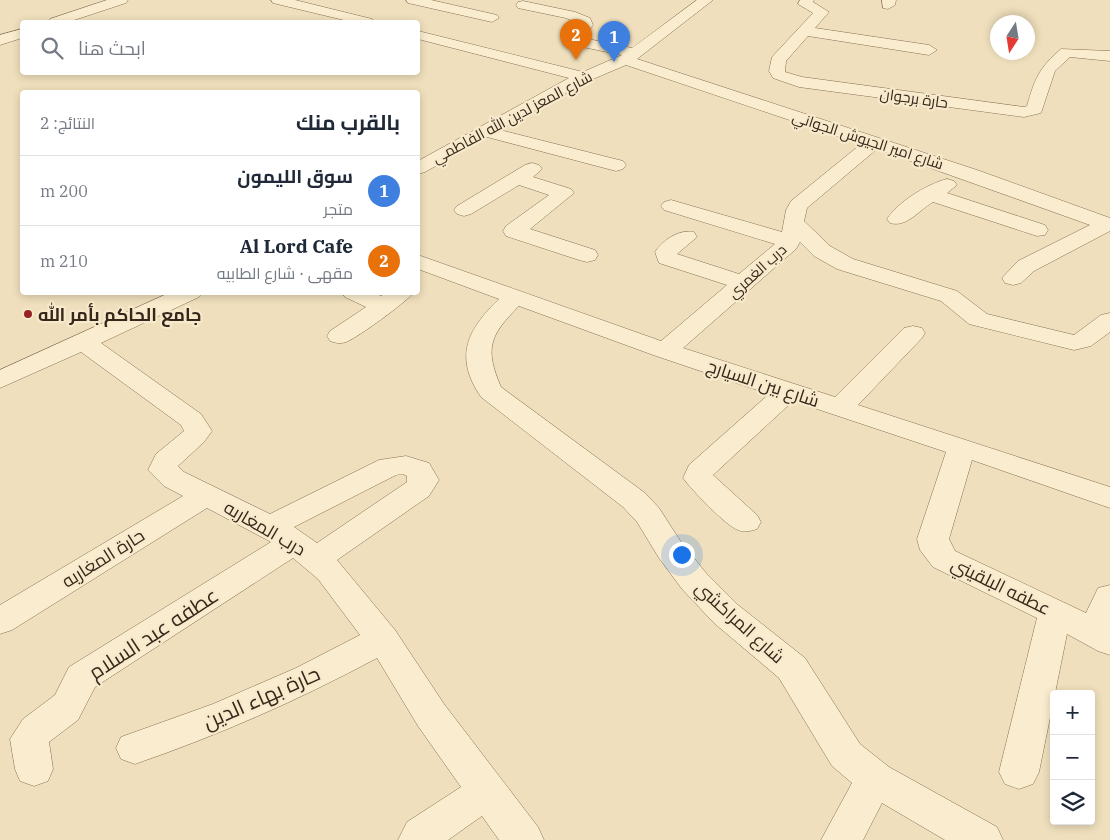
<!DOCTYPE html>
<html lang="ar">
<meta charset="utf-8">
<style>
:root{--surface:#fff;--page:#f2f2f3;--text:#1f2937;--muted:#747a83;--line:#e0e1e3;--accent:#0f766e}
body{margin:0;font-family:"IBM Plex Serif",Cairo,serif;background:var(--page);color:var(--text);direction:rtl}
.controls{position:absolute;right:15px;bottom:15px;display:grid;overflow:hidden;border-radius:5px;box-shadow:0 2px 8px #0003}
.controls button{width:45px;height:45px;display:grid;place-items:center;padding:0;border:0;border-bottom:1px solid var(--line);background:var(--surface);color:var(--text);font:25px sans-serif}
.compass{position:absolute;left:990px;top:15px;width:45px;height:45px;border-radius:50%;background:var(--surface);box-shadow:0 2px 8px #0003;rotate:192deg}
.you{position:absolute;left:681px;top:554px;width:18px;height:18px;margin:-12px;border:4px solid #fff;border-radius:50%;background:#1a73e8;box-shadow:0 0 0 8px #1a73e833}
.badge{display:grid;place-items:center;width:32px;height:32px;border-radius:50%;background:var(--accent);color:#fff;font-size:16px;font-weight:700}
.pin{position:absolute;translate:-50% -41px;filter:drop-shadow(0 1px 2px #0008)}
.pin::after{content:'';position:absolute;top:26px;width:18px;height:15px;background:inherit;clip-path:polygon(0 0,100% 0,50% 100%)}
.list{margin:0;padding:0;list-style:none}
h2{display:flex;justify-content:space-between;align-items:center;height:65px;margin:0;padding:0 20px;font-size:21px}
h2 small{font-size:16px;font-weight:400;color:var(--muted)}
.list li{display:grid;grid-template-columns:32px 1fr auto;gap:15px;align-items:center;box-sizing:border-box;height:70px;padding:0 20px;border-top:1px solid var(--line)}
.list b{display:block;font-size:19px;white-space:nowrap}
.list p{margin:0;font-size:16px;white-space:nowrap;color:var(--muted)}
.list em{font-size:16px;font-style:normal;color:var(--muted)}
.icon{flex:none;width:28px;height:28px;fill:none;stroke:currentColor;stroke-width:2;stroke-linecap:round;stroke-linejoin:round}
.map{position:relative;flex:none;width:1110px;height:840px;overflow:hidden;direction:ltr}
.search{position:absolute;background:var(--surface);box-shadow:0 2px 8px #0003;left:20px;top:20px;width:400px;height:55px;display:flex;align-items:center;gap:12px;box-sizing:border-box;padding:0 18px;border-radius:5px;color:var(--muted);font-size:19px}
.panel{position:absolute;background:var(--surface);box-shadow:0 2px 8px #0003;left:20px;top:90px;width:400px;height:205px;border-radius:5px;direction:rtl}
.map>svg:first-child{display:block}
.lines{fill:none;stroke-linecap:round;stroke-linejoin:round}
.minor-casing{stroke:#876f55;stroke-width:1}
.minor{fill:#faedcf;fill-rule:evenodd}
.poi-dot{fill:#982225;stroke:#f7e9cb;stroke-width:2}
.labels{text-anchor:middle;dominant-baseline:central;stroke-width:4.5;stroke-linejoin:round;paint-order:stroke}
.far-street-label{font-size:15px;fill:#36271a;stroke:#f7e9cb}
.poi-label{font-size:18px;font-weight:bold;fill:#36271a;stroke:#f7e9cb;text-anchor:start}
.street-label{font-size:18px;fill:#36271a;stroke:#f7e9cb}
.near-street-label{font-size:21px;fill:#36271a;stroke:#f7e9cb}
</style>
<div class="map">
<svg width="1110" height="840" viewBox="0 0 1110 840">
<rect width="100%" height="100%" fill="#efdfbc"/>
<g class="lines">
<g class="minor-casing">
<g id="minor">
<path d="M107,0h21l-2,3 -58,19h-20l2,-3z"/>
<path d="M271,0h24l77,19 2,3h-22l-79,-19z"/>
<path d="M406,0h25l66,15 2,3 -7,4 -84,-19z"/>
<path d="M697,0h16l-76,59 340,111 133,48v13l-76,40 -13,12 -8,2 -8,-2 -3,-5 16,-17 72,-36 -213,-76 -70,59 -3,13 26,25 23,13 104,32 30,23 87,21 27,-20 9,-2v19l-19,14 -17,4 -105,-26 -28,-23 -104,-32 -23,-13 -14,-14 -4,7 -113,99 152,49 69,-69 9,-2 9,2 3,5 -3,5 -64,67 252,82v21l-138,-48 -23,79 6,12 131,62 12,-25 12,-3v70l-12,-4 -31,-17 -28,138 -6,12 -14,5 -14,-5 -6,-12 38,-154 -104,-51 -13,-17 -3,-11 29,-87 -153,-51 -80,74 44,40 4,7 -4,7c-7,2 -12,4 -19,1 -12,-4 -47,-41 -55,-52l6,-13 80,-71 -113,-38 -137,-50c-29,29 -35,42 -18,81l144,106 14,15 22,34 25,31 32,32 67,53 55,86 29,23 108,60 6,13h-58l-63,-37 -19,37h-42l31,-57 -20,-17 -53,-88 -65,-55 -32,-34 -23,-31 -22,-36 -14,-15 -142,-110c-28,-41 -13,-68 18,-98l-81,-30v-14l243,86 66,-56 -68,-22 -4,-11c8,-12 24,-23 39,-20l3,5 -20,17 62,20 36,-30 -111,-34 -3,-4 3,-4 7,-2 111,32 4,-22 5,-9 70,-57 -235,-79 -40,17 -86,48 123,31 3,4 -3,4 -7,2 -129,-34 -62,35 -7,2v-13l151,-83 -151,-39v-8l165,41 39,-17 -54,-11 -3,-3 13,-18 -12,-5 -48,-10 -2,-3 2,-3 5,-1 52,11 15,6 3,7 -10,13 49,10z"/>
<path d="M800,0h14l-1,2 16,10 -14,16 114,17 8,5 -8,5 -121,-19 -22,25 -1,11 17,5 222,30 3,-1c8,-28 12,-38 34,-57l49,2v10l-40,-4 -15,14 -14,42 -17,4 -225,-30 -26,-9 -4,-7 3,-14 41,-44 -15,-9z"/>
<path d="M882,0h14l-1,5 -7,4 -5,-1z"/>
<path d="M22,29v9l-22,7v-10z"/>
<path d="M532,163l7,2 3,4 -9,8 38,12 3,4 -44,36 65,21 3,5 -3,5 -8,2 -8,-2 -73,-24 -3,-5 3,-5 43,-31 -30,-10 -48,29 -7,2 -7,-2 -3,-4 3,-4 68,-41z"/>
<path d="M947,179l7,2 3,4 -10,8 98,32 3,5 -3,5 -8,1 -104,-34c-14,8 -26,26 -43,21l-3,-4c11,-17 40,-35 60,-40z"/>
<path d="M171,292h31l-3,5 -98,46 100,71 11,17 -8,11 -26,24 6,6 86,42 109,-54 27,-4 23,7 10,17 -10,16 -92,64 58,70 49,74 94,123 6,13h-45l-17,-24 -34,24h-50l9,-18 54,-35 -43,-61 -41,-68c-78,42 -158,77 -242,106l-14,-5 -5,-11 5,-11 92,-33 83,-36 64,-33 -42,-56 -25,-21 -198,129 -17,33 -29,22 4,27 -5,12 -14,5 -14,-5 -5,-12 -5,-30 13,-20 32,-24 14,-28 202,-125 -64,-34 -195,122 -12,4v-29l183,-109 -19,-10 -16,-16 8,-16 28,-23 -3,-6 -100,-73 -81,36v-18zM403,474l4,2v6l-90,61 -23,-16 102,-52z"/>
<path d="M342,292h31l8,4 6,-4h27c-6,9 -57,46 -68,50 -6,2 -10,1 -16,-1l-3,-5 3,-5 36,-24 -21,-10z"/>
</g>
</g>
<use href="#minor" class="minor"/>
</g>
<circle class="poi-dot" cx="28" cy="314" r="5"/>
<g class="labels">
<g class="far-street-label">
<text transform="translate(914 98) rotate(8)">حارة برجوان</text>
<text transform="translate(512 117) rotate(-28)">شارع المعز لدين الله الفاطمي</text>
<text transform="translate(868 140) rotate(18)">شارع امير الجيوش الجواني</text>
<text transform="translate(757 271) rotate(-42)">درب الغمري</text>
</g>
<g class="poi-label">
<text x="38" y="314">جامع الحاكم بأمر الله</text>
</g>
<g class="street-label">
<text transform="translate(763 383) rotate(18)">شارع بين السيارج</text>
<text transform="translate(265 528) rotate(30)">درب المغاربه</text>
<text transform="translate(103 558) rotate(-32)">حارة المغاربه</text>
<text transform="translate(1001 586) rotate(26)">عطفه البلقيني</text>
<text transform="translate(740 622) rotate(42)">شارع المراكشي</text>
</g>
<g class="near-street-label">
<text transform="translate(153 633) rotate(-33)">عطفه عبد السلام</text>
<text transform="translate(261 697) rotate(-24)">حارة بهاء الدين</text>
</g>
</g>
</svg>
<div class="controls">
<button>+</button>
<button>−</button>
<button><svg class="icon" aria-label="layers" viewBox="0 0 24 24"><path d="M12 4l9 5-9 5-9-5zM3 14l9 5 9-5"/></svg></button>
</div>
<svg class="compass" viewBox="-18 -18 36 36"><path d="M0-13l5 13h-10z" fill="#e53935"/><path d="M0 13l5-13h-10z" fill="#747a83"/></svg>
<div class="you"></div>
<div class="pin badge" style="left:614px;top:62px;background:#3f7fe0">1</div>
<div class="pin badge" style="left:576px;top:60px;background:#e8710a">2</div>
<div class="search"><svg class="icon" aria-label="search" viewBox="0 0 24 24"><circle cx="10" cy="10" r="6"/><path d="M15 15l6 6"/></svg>ابحث هنا</div>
<section class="panel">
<h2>بالقرب منك<small>النتائج: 2</small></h2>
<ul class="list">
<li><span class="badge" style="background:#3f7fe0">1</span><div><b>سوق الليمون</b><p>متجر</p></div><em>200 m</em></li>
<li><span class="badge" style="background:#e8710a">2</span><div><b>Al Lord Cafe</b><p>مقهى · شارع الطابيه</p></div><em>210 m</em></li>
</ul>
</section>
</div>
